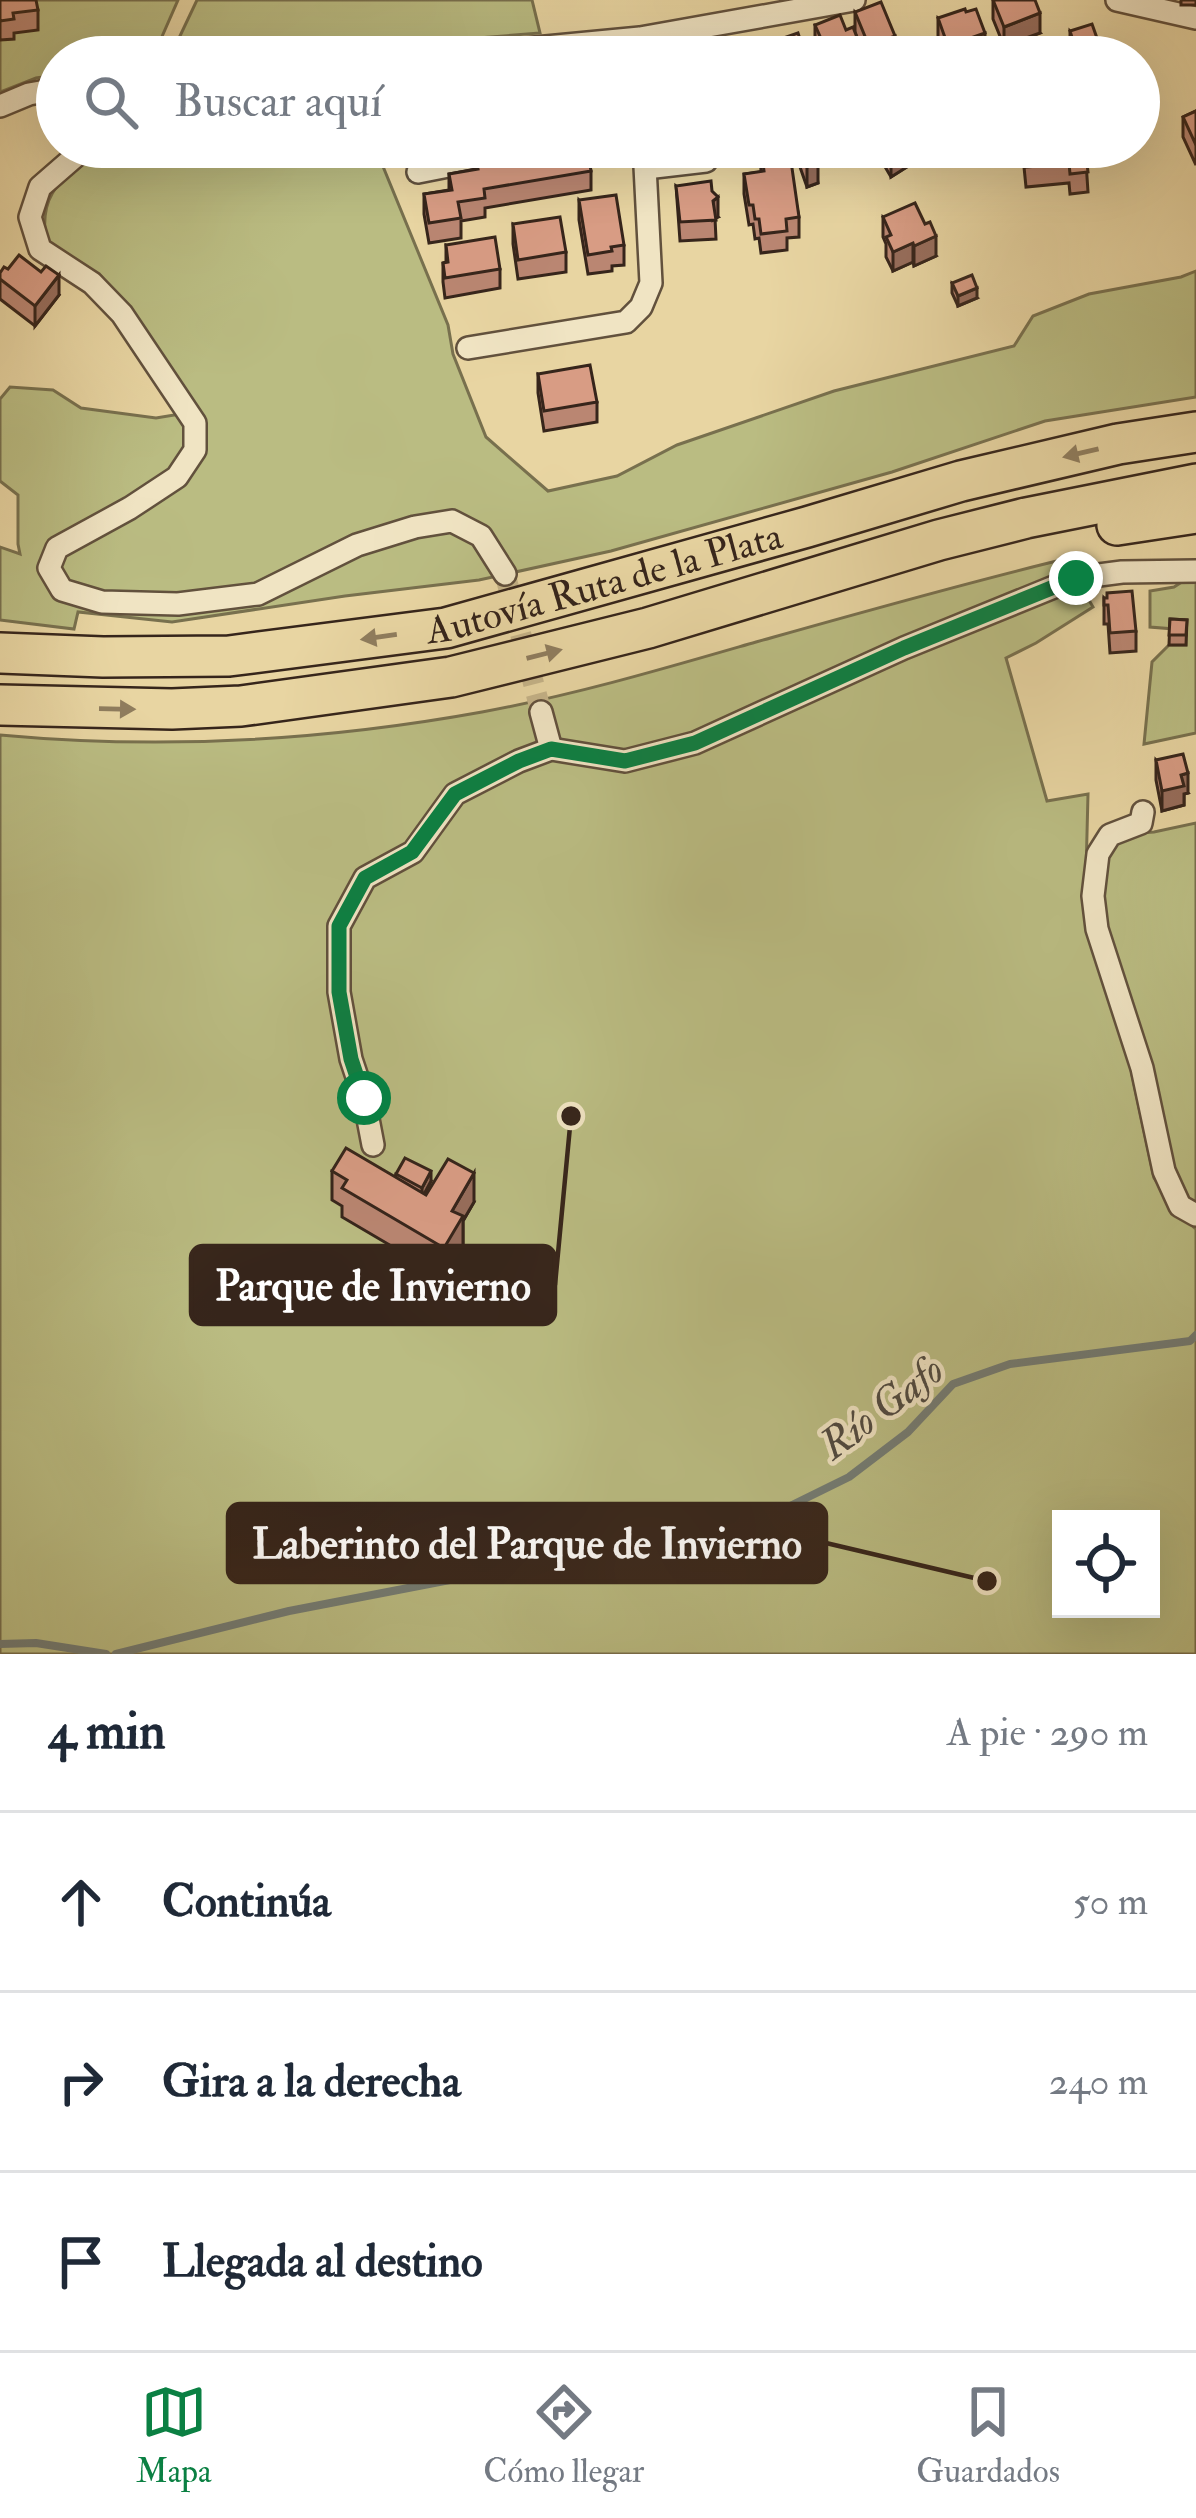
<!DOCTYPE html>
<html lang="es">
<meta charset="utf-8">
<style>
:root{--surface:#fff;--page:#f6f6f7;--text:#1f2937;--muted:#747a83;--line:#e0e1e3;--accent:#0b8043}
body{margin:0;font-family:"IM FELL Double Pica",serif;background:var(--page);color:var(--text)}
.controls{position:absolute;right:36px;bottom:36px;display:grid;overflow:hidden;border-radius:0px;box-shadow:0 12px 48px #0002}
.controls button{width:108px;height:108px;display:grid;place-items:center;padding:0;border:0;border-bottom:3px solid var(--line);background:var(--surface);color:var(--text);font:60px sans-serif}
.stop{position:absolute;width:36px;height:36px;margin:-27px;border:9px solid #0b8043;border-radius:50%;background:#fff}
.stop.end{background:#0b8043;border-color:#fff;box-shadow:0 3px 12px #0008}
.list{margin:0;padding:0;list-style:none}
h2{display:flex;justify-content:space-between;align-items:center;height:156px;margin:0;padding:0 48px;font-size:51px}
h2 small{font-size:39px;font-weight:400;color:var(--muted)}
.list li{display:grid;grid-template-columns:78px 1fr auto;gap:36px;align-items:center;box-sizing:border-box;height:180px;padding:0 48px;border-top:3px solid var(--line)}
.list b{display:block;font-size:45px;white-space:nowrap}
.list em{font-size:39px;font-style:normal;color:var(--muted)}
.icon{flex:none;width:66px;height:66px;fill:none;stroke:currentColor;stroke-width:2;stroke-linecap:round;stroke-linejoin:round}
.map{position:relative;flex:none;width:1196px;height:1654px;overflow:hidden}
.search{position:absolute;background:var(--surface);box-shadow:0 12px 48px #0002;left:36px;right:36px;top:36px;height:132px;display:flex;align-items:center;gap:30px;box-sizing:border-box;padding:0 42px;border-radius:66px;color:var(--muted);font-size:45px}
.sheet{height:696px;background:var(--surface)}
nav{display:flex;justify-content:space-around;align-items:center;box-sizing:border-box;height:168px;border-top:3px solid var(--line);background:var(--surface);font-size:33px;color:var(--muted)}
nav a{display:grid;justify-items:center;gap:6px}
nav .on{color:var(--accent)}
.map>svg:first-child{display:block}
.green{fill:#babc82;stroke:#78704e;stroke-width:3;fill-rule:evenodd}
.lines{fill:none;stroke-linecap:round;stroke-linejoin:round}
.stream{stroke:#737c74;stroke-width:8}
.street-tunnel{stroke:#c4b287;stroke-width:21;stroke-dasharray:21 10;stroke-linecap:butt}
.street-casing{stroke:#62513d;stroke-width:26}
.highway-casing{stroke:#36251b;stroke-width:44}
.street{stroke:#f0e4c3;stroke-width:21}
.highway{stroke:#e8d5a2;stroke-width:39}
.wall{fill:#ba8672;stroke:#36251b;stroke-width:3}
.shaded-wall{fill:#976d5c;stroke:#36251b;stroke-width:3}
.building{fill:#d89c84;stroke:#36251b;stroke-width:3}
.oneway{fill:#8f7d5e}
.route{stroke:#0b8043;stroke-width:15}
.labels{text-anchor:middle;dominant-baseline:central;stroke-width:9;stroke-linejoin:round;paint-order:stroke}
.street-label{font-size:39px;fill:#36251b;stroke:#f0e4c3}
.water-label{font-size:42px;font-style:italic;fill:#4f4940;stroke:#f0e4c3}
.leader{fill:none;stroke:#36251b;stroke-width:4.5}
.callout-dot{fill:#36251b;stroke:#f0e4c3;stroke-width:4.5}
.callout{fill:#36251b;stroke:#36251b;stroke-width:4.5}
.callout-label{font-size:42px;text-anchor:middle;font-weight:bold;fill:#fff}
</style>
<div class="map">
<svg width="1196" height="1654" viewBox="0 0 1196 1654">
<rect width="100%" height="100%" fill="#e8d5a2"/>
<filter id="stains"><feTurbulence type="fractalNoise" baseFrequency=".00167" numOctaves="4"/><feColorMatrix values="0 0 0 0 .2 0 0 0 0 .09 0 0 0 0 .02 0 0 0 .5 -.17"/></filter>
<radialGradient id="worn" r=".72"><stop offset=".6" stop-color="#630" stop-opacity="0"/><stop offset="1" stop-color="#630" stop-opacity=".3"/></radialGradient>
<g class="green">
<path d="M0,0h178l-25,57h-96v18l-21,3 -36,14z"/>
<path d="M197,0h335l8,33 -88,7 -57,17h-225z"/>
<path d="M100,147h275l73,178 5,29 33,83 62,54 69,-15 60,-31 157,-54 180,-45 19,-30 56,-22 92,-17 15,-6v126l-151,24 -153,51 -281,79 -132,29 -134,16 -173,26 -94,-10 -4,17 -74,-9v-73l20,7 -2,-10v-49l-18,-14v-82l10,-12 43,3 28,18 75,10 43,-7 -98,-135 -39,-21 -16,-15c-8,-51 20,-62 54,-93z"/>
<path d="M1065,559l28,48 -57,36 -30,15 41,143 41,-7 -3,119 40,129 29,136 27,38 15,13v425h-1196v-919c162,15 322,6 482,-23 93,-17 184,-44 274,-70 103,-29 205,-58 309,-83zM1061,1519h90v90h-90z"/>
<path d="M1188,578h8v155l-52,11 8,-82 17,-17h17v-15l-36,-3v-36l24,-4z"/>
<path d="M1196,823v392l-16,-9 -83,-277 13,-94 44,-3z"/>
</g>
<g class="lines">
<g class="stream">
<path d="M0,1644l36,-1 70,11"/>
<path d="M116,1654l173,-43 197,-38 298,-64 65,-32 59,-45 45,-48 57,-20 180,-23 6,-6"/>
</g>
<path class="street-tunnel" d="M505,574l36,138"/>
<g class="street-casing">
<g id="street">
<path d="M1117,0l79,18"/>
<path d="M440,57l200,-19 214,-38"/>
<path d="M0,106l29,-12 28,-5"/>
<path d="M86,147l-46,40 -10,30 10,32 52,34 30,31 73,109v27l-18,27 -47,31 -73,40 -8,20 13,22 40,12 76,2 80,-10 99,-49 58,-18 37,-6 29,15 24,38"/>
<path d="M646,168l60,-7"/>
<path d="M418,172l126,-25"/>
<path d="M468,348l158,-26 15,-15 10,-24 -7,-136"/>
<path d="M541,712l10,37"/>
<path d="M1143,812l-2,11 -31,12 -12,19 -5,42 4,33 45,139 22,103 16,35 16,9"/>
<path d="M373,1145l-9,-47 -13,-39 -12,-67v-66l26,-48 48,-26 42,-58 64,-33 32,-12 74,12 70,-18 209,-95 172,-70 46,-6 74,-1"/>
</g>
</g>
<g class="highway-casing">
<g id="highway">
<path d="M1117,525l79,-12"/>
<path id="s1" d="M0,653l103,4 126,-1 217,-28 361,-101 154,-46 157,-37 78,-12"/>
<path d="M0,705l172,4 69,-3 210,-29 197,-49 291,-88 87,-22 170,-34"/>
</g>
</g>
<use href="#street" class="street"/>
<use href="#highway" class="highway"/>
</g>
<g class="wall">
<path d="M0,0l38,10v20l-24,3v6l-14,1z"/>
<path d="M993,0l47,33 -36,13 -11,-27z"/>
<rect x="1181" y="0" width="15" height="5"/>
<path d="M855,12l40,37 31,8h-61l-10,-25z"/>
<path d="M938,18l47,35 -12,4h-28l-7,-19z"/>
<path d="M815,25l31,5 18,27h-43l-6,-13z"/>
<path d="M1070,31l28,26h-26l-2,-6z"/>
<path d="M1196,111v54l-13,-28v-20z"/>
<rect x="658" y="147" width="10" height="6"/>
<path d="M760,147h25l14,70v20l-12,1v12l-26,3 -2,-15 -4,1 -2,-15 -4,1 -5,-31v-20l17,-2z"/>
<path d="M793,147h19l6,36 -11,4z"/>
<path d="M843,147h27l-9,4v6l-12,6z"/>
<path d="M884,147h55v7l-7,4 -3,-5 -38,24 -7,-12z"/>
<path d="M1022,147h63l3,45 -18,2 -1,-11 -43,4z"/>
<path d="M476,160l115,11v19l-106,18v9l-24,4v17l-32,5 -5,-29v-20l25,-4v-16l27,-5z"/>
<path d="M676,186l42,31 -3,1 1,21 -36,2z"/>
<path d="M579,200l45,45v20l-12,1v5l-24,3 -9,-54z"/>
<path d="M883,217l53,39 -22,10 -1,-4 -20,9 -7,-14v-13l-3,-7z"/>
<path d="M513,224l53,28v20l-48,7 -5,-35z"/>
<path d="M446,245l54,24v19l-55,10 -2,-16v-19l3,-1z"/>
<path d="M8,269l51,26 -24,31 -35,-27v-26z"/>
<path d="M952,283l25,15 -19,8 -6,-13z"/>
<path d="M538,374l59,28v20l-53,9 -6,-38z"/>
<path d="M1104,598l32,33v20l-26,2 -2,-29h-4z"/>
<path d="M1170,619l17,1 -1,25h-17z"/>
<path d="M1156,760l32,33 -4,1v11l-22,6 -6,-31z"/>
<path d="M332,1171l64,6v-3l35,7 -7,13 50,8 -11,19v24l-19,32 -102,-60v-11l-10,-6z"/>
</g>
<g class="shaded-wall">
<path d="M1040,13v20l-36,13v-19z"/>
<path d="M985,33v20l-12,4h-25v-11z"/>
<path d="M895,36v19l-26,2v-11z"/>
<path d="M1098,41v16h-22v-7z"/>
<path d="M847,44v13h-20v-5z"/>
<path d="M926,50v7h-19z"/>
<path d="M849,147h21l-9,4v6l-12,6z"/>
<path d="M908,147h21v6l-38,24v-20z"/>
<path d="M932,147h7v7l-7,4z"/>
<path d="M818,163v20l-11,4v-20z"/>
<path d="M718,197v20l-5,3v-19z"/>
<path d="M936,236v20l-22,10v-20z"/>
<path d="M913,243v19l-20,9v-19z"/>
<path d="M59,275v20l-24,31v-20z"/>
<path d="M977,288v10l-19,8v-10z"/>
<path d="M1188,773v20l-4,1v11l-22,6v-20l19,-16z"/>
<path d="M431,1171v10l-9,17v-10z"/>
<path d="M474,1173v29l-11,19v24l-19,32v-29l8,-37z"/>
</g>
<g class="building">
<path d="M0,0h36l2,10 -25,3 1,6 -14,2z"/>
<path d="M993,0h42l5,13 -36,14z"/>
<path d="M881,2l14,34 -26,10 -14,-34z"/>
<path d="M965,9l1,3 10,-3 9,24 -37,13 -10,-28z"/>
<path d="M840,15l6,15 7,-3 11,29 -11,1 -6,-13 -20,8 -12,-27z"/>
<path d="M1092,24l6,17 -22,9 -6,-19z"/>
<path d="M798,33l8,24h-26l-5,-16z"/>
<path d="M922,39l4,11 -19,7h-33z"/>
<path d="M1196,111v34l-13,-28z"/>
<path d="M553,147h34l4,24 -107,18 1,9 -27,4 3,16 -32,5 -5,-29 28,-4 -3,-16 29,-5 -2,-9z"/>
<path d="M761,147h24l7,21 7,49 -13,2 1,12 -26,3 -2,-15h-4l-2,-14h-4l-5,-31 20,-3z"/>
<path d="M799,147h13l6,16 -11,4z"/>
<path d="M885,147h23l-17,10z"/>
<path d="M1024,147h61l3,25 -18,2 -1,-11 -43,4z"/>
<path d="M711,181l1,10 6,6 -5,4 3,19 -36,2 -4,-36z"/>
<path d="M616,195l8,50 -13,2 1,4 -24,4 -9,-55z"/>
<path d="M915,203l10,21 5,-2 6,14 -22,10 -1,-3 -20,9 -7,-15 5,-2 -8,-18z"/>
<path d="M560,217l6,35 -48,8 -5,-36z"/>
<path d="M495,237l5,32 -55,9 -2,-15 5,-1 -2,-17z"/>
<path d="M19,255l22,17 5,-6 13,9 -24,31 -35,-27v-6l4,-6 4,2z"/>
<path d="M972,275l5,13 -19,8 -6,-13z"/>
<path d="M590,365l7,37 -53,9 -6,-37z"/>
<path d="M1132,591l4,40 -26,2 -2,-28h-4v-7h3v-5z"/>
<path d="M1170,619l17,1 -1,15h-17z"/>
<path d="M1183,754l5,19 -7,2 3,11 -22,5 -6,-31z"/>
<path d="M346,1148l80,47 22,-36 26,14 -22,38 11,5 -19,32 -102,-60 5,-8 -15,-9z"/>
<path d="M405,1158l26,13 -9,17 -26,-14z"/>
</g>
<defs><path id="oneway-solid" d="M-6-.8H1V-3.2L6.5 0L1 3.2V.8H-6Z" transform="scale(3)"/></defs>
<g class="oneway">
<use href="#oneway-solid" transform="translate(1081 453) rotate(167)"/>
<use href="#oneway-solid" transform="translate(379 637) rotate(172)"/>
<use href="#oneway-solid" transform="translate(544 654) rotate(-14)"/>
<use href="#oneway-solid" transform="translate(117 709) rotate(1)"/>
</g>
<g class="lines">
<path class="route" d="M364,1098l-13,-39 -12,-67v-66l26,-48 47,-26 43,-58 64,-33 32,-12 74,12 70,-18 209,-95 172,-70"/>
</g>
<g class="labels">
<g class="street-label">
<text stroke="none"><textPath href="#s1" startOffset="612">Autovía Ruta de la Plata</textPath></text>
</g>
<g class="water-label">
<text transform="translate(882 1408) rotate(-37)">Río Gafo</text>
</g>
</g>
<path class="leader" d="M571 1116L555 1285M987 1581L826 1543"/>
<g class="callout-dot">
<circle cx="571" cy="1116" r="12"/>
<circle cx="987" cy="1581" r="12"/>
</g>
<g class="callout">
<rect x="191" y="1246" width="364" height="78" rx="12"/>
<rect x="228" y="1504" width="598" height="78" rx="12"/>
</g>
<g class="callout-label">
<text x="373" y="1300">Parque de Invierno</text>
<text x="527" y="1558">Laberinto del Parque de Invierno</text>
</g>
<rect width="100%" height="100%" filter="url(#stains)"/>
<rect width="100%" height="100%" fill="url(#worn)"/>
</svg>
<div class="controls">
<button><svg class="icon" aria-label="locate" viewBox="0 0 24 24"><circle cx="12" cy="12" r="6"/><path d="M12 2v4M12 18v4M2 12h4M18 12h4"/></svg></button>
</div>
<div class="stop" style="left:364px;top:1098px"></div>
<div class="stop end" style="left:1076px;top:578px"></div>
<div class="search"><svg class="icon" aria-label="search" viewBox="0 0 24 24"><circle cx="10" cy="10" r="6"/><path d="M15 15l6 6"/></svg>Buscar aquí</div>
</div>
<section class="sheet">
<h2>4 min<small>A pie · 290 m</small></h2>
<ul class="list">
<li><svg class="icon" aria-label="ahead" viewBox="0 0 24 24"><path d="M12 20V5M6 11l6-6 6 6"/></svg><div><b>Continúa</b></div><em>50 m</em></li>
<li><svg class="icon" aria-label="right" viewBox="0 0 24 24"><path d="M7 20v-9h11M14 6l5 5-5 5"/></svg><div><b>Gira a la derecha</b></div><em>240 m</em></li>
<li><svg class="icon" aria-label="arrive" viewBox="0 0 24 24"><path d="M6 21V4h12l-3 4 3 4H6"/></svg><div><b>Llegada al destino</b></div></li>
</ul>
</section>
<nav>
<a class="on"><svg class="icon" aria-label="map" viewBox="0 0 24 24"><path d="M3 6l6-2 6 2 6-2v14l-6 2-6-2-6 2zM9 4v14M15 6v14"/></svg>Mapa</a>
<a><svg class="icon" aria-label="directions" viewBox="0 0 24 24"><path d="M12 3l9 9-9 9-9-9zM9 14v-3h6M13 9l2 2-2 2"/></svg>Cómo llegar</a>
<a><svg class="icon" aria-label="saved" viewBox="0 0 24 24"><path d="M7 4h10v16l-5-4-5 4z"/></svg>Guardados</a>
</nav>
